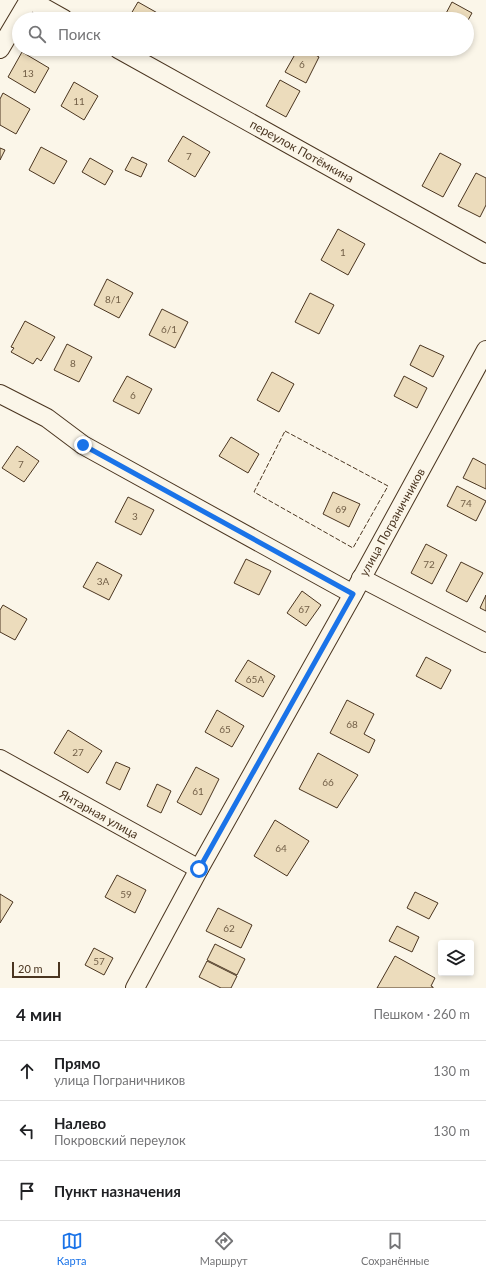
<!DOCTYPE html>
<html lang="ru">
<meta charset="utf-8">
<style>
:root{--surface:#fff;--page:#f2f2f2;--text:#202124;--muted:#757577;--line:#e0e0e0;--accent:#1a73e8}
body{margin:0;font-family:Lato,sans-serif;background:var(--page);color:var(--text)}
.controls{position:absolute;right:12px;bottom:12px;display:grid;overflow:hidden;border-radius:4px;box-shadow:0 2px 6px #0003}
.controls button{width:36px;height:36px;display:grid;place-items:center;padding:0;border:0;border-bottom:1px solid var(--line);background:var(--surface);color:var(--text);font:20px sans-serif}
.scale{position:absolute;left:12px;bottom:10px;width:48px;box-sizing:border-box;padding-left:4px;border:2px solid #4a3520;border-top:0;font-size:11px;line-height:14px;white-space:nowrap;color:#4a3520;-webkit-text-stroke:3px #fbf6e9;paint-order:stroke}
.stop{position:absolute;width:12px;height:12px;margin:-9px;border:3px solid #1a73e8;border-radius:50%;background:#fff}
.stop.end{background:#1a73e8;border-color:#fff;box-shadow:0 1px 4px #0008}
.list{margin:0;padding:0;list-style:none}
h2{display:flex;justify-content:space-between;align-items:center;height:52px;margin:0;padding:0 16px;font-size:17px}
h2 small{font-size:13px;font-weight:400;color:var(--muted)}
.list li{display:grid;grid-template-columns:26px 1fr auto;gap:12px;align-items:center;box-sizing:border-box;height:60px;padding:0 16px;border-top:1px solid var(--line)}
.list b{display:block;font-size:15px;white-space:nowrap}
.list p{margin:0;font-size:13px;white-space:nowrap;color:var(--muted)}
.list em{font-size:13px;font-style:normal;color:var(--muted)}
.icon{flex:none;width:22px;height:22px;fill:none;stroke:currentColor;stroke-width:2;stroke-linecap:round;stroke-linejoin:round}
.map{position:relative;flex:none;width:486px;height:988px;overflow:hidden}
.search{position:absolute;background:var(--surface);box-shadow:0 2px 6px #0003;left:12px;right:12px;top:12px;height:44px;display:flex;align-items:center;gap:10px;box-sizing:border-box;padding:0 14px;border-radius:22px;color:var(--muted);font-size:15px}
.sheet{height:232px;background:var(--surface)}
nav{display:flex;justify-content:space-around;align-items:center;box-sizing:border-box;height:56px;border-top:1px solid var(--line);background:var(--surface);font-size:11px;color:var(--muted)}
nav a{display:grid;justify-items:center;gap:2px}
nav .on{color:var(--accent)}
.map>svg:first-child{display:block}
.building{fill:#ecdcbc;stroke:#4a3520}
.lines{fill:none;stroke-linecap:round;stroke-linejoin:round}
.minor-casing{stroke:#4a3520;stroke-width:20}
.minor{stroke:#fbf6e9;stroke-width:18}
.fence{stroke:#4a3520;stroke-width:1;stroke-dasharray:5 2;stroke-linecap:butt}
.route{stroke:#1a73e8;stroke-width:5}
.labels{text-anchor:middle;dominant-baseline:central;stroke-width:3;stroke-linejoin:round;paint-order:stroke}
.number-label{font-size:10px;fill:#725f47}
.street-label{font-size:12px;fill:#4a3520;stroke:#fbf6e9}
</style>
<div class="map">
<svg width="486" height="988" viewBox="0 0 486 988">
<rect width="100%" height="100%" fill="#fbf6e9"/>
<g class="building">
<path d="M138,2l23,13 -2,4h-31z"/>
<path d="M452,2l20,11 -5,9v-3h-24z"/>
<path d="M298,49h7l14,8 -13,26 -21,-11z"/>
<path d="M22,52l27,16 -14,25 -27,-16z"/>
<path d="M280,80l20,11 -14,26 -20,-11z"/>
<path d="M74,82l24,14 -14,24 -23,-14z"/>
<path d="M3,93l27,16 -14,25 -16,-9v-26z"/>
<path d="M183,136l27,16 -15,25 -27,-16z"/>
<path d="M41,147l26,14 -13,23 -25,-14z"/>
<path d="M0,148l5,2 -5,10z"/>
<path d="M440,153l21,11 -18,33 -21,-11z"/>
<path d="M132,157l15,7 -6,13 -16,-7z"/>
<path d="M90,158l23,13 -8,14 -23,-13z"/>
<path d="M476,173l10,5v27l-6,12 -22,-11z"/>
<path d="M338,229l27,15 -17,31 -27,-15z"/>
<path d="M107,279l26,14 -14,25 -25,-13z"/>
<path d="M310,293l24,12 -15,29 -24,-12z"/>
<path d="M162,309l26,13 -13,26 -26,-13z"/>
<path d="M25,321l30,16 -14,24 -4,-3 -4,6 -22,-12 3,-4 -3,-1z"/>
<path d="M67,344l25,13 -13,25 -25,-12z"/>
<path d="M420,345l24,11 -11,21 -23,-12z"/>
<path d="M272,372l22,12 -15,28 -22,-12z"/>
<path d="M127,376l25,13 -13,25 -26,-13z"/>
<path d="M404,376l23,12 -10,20 -23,-12z"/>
<path d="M231,437l28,17 -11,19 -29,-17z"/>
<path d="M17,446l22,15 -15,21 -22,-14z"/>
<path d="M473,458l13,7v24l-23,-11z"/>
<path d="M457,486l29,15 -10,20 -29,-15z"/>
<path d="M333,492l27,12 -11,23 -26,-13z"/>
<path d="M128,497l26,13 -13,25 -26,-13z"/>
<path d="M426,544l21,11 -15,29 -21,-11z"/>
<path d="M246,559l25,12 -12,24 -25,-12z"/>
<path d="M97,562l25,13 -13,25 -26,-13z"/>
<path d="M461,562l22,11 -16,29 -21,-11z"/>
<path d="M302,591l19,14 -15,21 -19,-13z"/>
<path d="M486,595v16l-6,-3z"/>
<path d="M3,605l24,14 -12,21 -15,-8v-22z"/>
<path d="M426,657l25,13 -10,19 -25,-13z"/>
<path d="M248,660l27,16 -12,21 -28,-16z"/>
<path d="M347,700l27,14 -10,20 11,6 -6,13 -39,-20z"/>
<path d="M217,710l27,16 -12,21 -27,-15z"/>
<path d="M68,730l34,21 -14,22 -34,-20z"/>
<path d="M318,753l40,22 -21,33 -38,-19z"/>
<path d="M116,762l14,6 -10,22 -14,-7z"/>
<path d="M196,767l23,12 -18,36 -24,-13z"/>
<path d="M157,784l14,7 -10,22 -14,-7z"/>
<path d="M275,820l34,21 -22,35 -33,-20z"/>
<path d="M117,875l29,15 -11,23 -30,-16z"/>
<path d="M415,892l23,11 -9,16 -22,-11z"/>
<path d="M0,894l13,8 -13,21z"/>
<path d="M218,908l34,17 -11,23 -35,-17z"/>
<path d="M397,926l22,11 -7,15 -23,-11z"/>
<path d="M215,944l30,15 -8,16 -30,-15z"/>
<path d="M94,948l19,10 -9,17 -19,-10z"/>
<path d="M395,956l40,22 -4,8 2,1v1h-56z"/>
<path d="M207,961l30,15 -6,12h-10l-22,-11z"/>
</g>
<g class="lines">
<g class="minor-casing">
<g id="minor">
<path d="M30,0l34,19"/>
<path d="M0,49l29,-49"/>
<path d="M118,49l368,205"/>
<path d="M0,394l47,24 36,27 270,149"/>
<path d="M361,578l125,65"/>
<path d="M0,759l199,110"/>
<path d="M135,988l64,-119 154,-275 133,-244"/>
</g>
</g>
<use href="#minor" class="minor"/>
<path class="fence" d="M285,431l103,55 -35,62 -99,-56z"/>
</g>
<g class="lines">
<path class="route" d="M83,445l270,149 -154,275"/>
</g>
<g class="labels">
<g class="number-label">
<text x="302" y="64">6</text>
<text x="28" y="73">13</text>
<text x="79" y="101">11</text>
<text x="189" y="156">7</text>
<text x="343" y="252">1</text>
<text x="113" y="299">8/1</text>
<text x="169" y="329">6/1</text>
<text x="73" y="363">8</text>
<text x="133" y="395">6</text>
<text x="21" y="464">7</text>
<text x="466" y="503">74</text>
<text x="341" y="509">69</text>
<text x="135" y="516">3</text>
<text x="429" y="564">72</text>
<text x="103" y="581">3А</text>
<text x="304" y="609">67</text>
<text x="255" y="679">65А</text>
<text x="352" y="724">68</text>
<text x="225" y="729">65</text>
<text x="78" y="752">27</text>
<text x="328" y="782">66</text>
<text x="198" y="791">61</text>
<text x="281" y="848">64</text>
<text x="126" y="894">59</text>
<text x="229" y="928">62</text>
<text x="99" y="961">57</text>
</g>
<g class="street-label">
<text transform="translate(302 151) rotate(29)">переулок Потёмкина</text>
<text transform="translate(392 522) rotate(-61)">улица Пограничников</text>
<text transform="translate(99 814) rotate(29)">Янтарная улица</text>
</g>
</g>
</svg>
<div class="controls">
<button><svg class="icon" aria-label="layers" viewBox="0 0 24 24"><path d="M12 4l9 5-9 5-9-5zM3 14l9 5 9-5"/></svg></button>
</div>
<div class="scale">20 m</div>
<div class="stop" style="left:199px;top:869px"></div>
<div class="stop end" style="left:83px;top:445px"></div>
<div class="search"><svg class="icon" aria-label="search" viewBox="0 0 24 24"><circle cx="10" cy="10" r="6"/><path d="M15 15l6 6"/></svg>Поиск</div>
</div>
<section class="sheet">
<h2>4 мин<small>Пешком · 260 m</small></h2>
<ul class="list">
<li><svg class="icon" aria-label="ahead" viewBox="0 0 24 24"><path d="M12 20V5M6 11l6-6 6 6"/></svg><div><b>Прямо</b><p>улица Пограничников</p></div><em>130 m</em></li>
<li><svg class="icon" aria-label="left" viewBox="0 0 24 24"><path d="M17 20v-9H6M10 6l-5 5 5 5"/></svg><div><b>Налево</b><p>Покровский переулок</p></div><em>130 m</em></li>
<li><svg class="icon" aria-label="arrive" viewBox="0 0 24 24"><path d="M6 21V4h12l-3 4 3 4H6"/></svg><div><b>Пункт назначения</b></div></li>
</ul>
</section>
<nav>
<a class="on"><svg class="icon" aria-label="map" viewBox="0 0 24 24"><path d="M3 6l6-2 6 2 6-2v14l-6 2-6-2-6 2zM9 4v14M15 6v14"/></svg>Карта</a>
<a><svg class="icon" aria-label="directions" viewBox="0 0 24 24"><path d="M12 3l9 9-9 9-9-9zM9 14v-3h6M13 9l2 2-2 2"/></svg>Маршрут</a>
<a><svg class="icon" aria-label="saved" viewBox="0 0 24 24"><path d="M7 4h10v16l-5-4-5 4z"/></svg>Сохранённые</a>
</nav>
